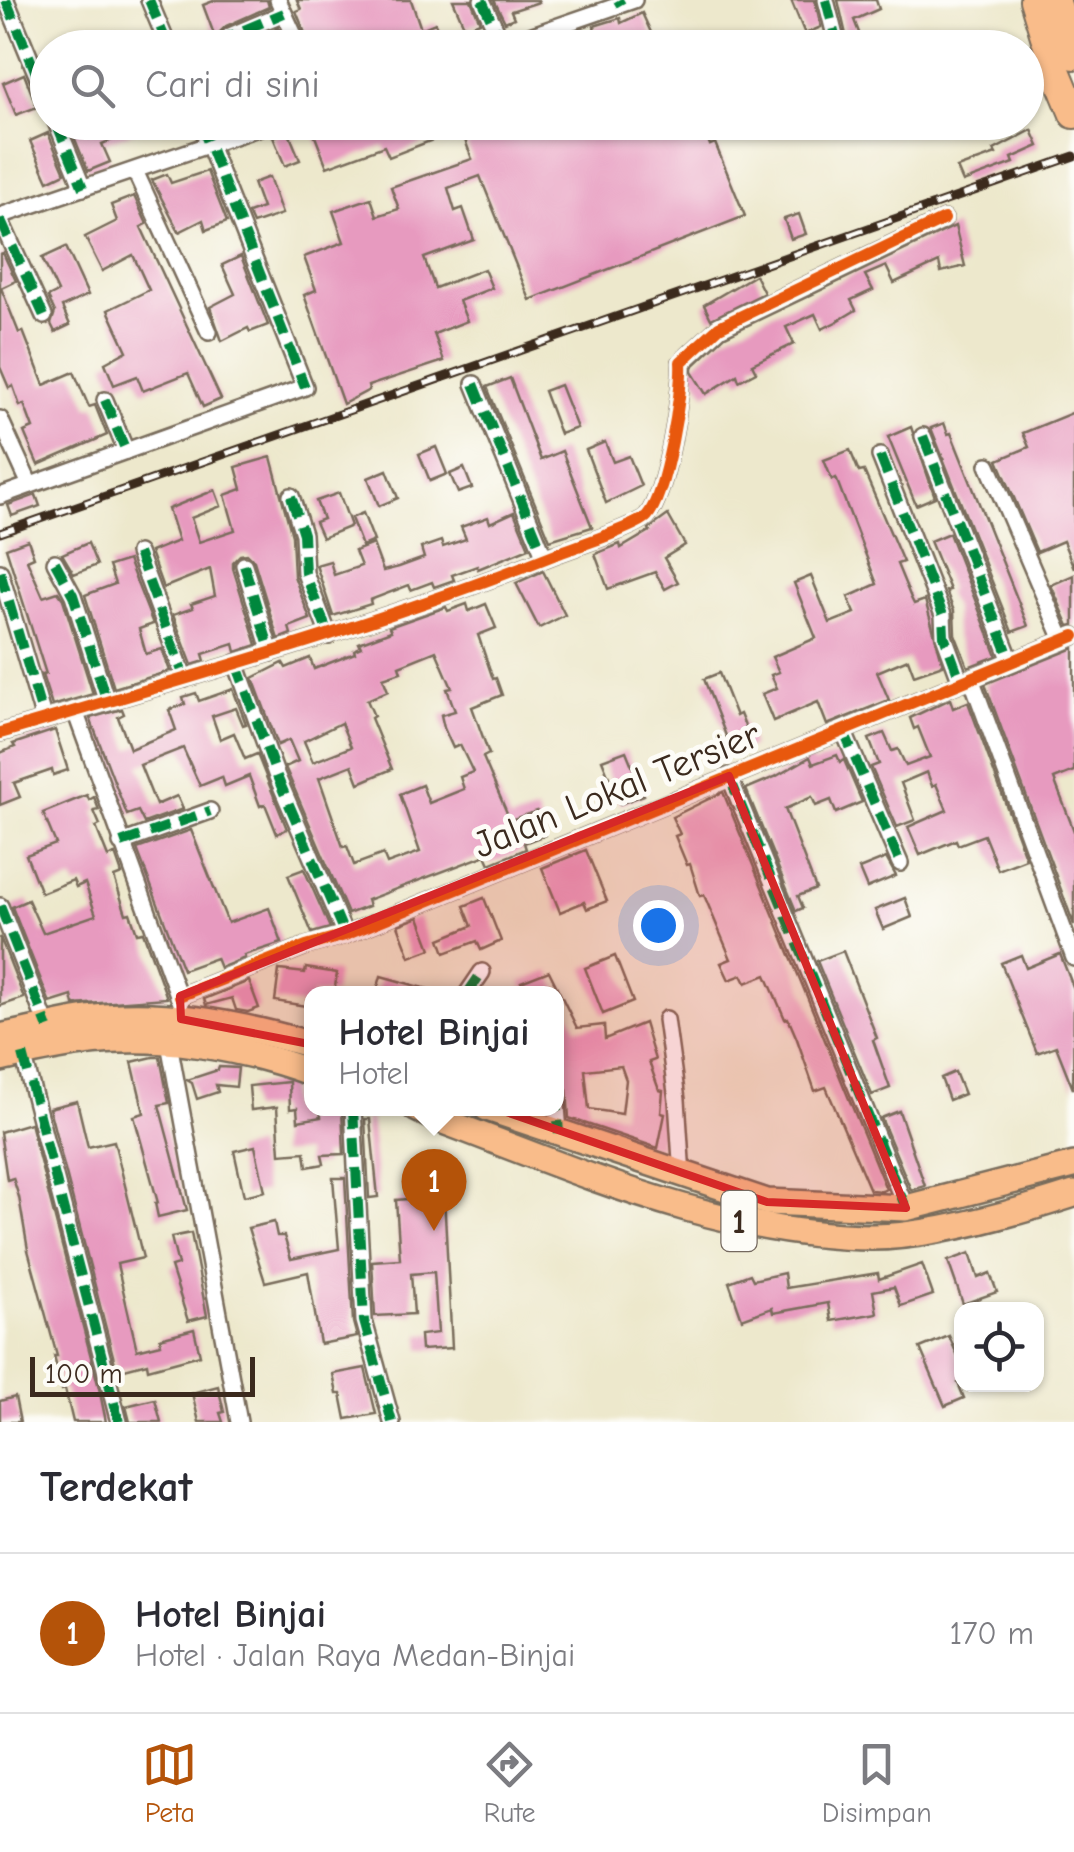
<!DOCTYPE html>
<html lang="id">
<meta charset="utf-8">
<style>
:root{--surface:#fff;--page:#f2f2f3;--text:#2b2b33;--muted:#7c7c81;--line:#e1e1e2;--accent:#b45309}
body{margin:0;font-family:"Comic Neue",sans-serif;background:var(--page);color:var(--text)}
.controls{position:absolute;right:30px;bottom:30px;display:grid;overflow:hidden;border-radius:20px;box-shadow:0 2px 8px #0004}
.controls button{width:90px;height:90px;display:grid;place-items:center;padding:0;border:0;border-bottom:2px solid var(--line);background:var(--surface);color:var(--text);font:50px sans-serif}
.scale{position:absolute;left:30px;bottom:25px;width:225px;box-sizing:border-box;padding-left:10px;border:5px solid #3b2a1e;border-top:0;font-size:28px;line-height:35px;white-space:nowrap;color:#3b2a1e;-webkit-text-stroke:8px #fdfcf7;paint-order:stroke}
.you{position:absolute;left:658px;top:925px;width:35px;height:35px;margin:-25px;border:8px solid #fff;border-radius:50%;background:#1a73e8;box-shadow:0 0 0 15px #1a73e833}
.badge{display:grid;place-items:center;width:65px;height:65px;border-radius:50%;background:var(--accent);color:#fff;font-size:32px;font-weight:700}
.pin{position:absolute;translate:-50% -82px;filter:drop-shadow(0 2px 5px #0008)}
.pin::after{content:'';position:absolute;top:52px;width:35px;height:30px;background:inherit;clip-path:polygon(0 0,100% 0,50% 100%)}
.popup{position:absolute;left:304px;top:986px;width:260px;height:130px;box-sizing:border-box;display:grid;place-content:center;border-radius:20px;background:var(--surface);filter:drop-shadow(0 2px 8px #0005);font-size:32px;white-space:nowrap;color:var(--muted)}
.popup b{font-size:38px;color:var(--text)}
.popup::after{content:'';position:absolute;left:50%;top:100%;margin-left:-20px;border:20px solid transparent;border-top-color:var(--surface)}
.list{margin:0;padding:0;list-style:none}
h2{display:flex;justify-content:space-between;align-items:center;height:130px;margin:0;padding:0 40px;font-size:42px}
h2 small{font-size:32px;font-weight:400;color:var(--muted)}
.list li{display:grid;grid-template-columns:65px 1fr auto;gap:30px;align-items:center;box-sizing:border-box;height:160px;padding:0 40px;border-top:2px solid var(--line)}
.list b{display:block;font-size:38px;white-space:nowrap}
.list p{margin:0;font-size:32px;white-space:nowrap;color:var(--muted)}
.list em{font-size:32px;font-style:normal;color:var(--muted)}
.icon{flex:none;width:55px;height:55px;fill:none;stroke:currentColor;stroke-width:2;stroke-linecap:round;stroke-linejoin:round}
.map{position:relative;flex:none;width:1074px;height:1422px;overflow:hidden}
.search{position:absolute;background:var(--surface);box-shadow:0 2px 8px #0004;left:30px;right:30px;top:30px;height:110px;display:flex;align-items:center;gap:25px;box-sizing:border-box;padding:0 35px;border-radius:55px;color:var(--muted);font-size:38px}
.sheet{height:290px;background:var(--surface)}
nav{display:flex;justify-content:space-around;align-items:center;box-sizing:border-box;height:140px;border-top:2px solid var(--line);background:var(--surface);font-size:28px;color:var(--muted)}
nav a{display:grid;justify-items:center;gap:5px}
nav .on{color:var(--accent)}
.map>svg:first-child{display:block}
.building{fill:#e79abf;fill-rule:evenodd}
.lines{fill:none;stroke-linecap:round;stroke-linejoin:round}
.minor-casing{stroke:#796c5b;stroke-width:20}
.primary-casing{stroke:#796c5b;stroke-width:30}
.trunk-casing{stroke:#796c5b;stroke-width:32}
.minor{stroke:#fff;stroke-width:15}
.primary{stroke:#f9bc8a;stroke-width:25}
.trunk{stroke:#f9bc8a;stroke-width:28}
.rail-casing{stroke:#3b2a1e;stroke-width:9}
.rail{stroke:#fdfcf7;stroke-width:5;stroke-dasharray:15;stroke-linecap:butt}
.quiet{stroke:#00873e;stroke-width:10;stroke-dasharray:20 10;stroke-linecap:butt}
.cycleway-casing{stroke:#fdfcf7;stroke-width:19}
.cycleway{stroke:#e8590c;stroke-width:12}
.marked{fill:#d62828;fill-opacity:0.2;stroke:#d62828;stroke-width:8;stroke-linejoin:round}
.labels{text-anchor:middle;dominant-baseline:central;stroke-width:10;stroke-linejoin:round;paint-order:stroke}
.shield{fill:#fdfcf7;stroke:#75695f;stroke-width:2.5}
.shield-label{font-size:35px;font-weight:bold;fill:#3b2a1e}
.street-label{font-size:38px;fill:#3b2a1e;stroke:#fdfcf7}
</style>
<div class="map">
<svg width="1074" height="1422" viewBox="0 0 1074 1422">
<rect width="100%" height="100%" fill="#fdfcf7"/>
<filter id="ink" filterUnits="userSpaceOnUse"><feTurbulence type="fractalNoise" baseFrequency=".01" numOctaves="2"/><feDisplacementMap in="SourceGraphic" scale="20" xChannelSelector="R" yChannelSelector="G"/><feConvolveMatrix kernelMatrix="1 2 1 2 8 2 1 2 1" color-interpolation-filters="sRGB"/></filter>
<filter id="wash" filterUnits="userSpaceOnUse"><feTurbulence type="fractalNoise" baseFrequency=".0048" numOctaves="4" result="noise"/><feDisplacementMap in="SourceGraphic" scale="40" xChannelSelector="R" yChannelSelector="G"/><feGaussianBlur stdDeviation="2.25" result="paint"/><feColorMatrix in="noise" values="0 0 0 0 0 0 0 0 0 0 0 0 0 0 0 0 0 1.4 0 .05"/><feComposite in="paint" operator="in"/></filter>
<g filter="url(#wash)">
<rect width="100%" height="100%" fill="#ede8cc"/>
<g id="blocks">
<g class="building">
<path d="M216,0h51l2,7 -43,19 -11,11 -12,-32z"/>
<path d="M297,0h114l10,29 14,-6 12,25h-136l-15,-37 5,-2z"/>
<path d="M453,0h18l9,22 -15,6z"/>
<path d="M494,0h44l1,2 -28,9 3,7 -9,4z"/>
<path d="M791,0h24l6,27 -16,7z"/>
<path d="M838,0h38l3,9 -25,11 11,28h-16z"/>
<path d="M642,13l12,26 -13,6 -3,-6 -41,6 -3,-19 26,-8 1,5z"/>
<path d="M278,28l9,20h-51l1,-3z"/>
<path d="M1001,30l7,18h-48v-1z"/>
<path d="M24,74l13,33 -21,8 -13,-32z"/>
<path d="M68,122h86v1l-52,21 8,18 -22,9z"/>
<path d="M321,122h380l9,23 5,-2 30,73 -215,84 -50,-124 -32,12 7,23 8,-3 11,32 -50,18 11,30 49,-19 8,19 -33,13 8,20 -33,13 10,27 -76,25 1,4 -26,14 -39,-109 12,-5 -12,-33 40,-15 -11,-31 38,-13 6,18 22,-7 -8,-22 81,-28 -11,-30 -72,28 -5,-11 -57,21 -16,-41z"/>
<path d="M1032,130l7,16 -27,12 2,5 -51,19 -6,-14 39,-14 -2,-4z"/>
<path d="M288,131l12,29 -15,6 -12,-29z"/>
<path d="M48,133l17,40 -17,8 -18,-40z"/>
<path d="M207,171l20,51 -21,8 -3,-10 -24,12 -27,-52 15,-6 4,9z"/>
<path d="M269,177l13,37 -29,10 -5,-11 14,-5 -9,-25z"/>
<path d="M134,196l13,28 -6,3 80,172 -18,8 -15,-34 -45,18 -6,-15 -23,9 -9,-22 22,-12 -19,-41 41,-20 -16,-35 -31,16 -17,-34 32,-16 -6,-16z"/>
<path d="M799,214l7,20 -15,5 -7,-20z"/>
<path d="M955,226l10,40 -24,6 -2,-10 -45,21 -8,-17 -21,9 8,15 -22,10 5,10 -20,12 -14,7 -7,-15 -29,13 8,17 -42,20 4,8 -17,9 -2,-6 -31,19 -14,-22v-5l33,-31z"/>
<path d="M66,247l22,48 -26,12 8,18 -15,7 -4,-8 4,-12 -7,-15 10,-5 -16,-34z"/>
<path d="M3,253l13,28 -15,7 18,45 4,-2 21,54 30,-13 15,35 6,-2 12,30 -69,30 -14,-33 9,-4 -9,-24 -4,2 -7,-20 -4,2 -9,-21v-113z"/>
<path d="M241,256l27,69 -18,7 -2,-4 -26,13 -12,-34 25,-13 -13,-29z"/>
<path d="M755,275l9,18 -53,26 -7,-14z"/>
<path d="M510,378l31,82 21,-9 30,76 -42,13 -63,-153z"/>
<path d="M560,385l17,43 -17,6 -16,-43z"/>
<path d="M1074,412v156l-11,-27 -26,11 -39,-92 31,-13 -6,-14z"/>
<path d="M944,423l4,11 3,-1 77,193 -16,6 -81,-204z"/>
<path d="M911,427l24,70 -19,8 -28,-68z"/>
<path d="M605,442l8,20 16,-6 12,30 -35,17 -20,-53z"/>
<path d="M436,447l11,27 -17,7 -11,-27z"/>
<path d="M850,450l9,22 5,-1 39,91 -6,2 14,34 3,6 11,-4 18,65 -29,10 -6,-16 -31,13 12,28 -62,25 -9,-23 -45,19 -11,-27 15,-6 -6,-13 8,-3 -7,-15 44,-19 -22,-55 17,-7 19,47 25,-10 -7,-16 29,-13 -41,-106 -4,2 -8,-20z"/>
<path d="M271,457l21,79 2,40 16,43 -21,8 2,7 -13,5 -24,-78 -7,-7 -7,1 -7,7v6l24,77 -21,7 -2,-8 -31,10 2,7 -13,4 -19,-50 20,-7 -2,-4 24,-8 -5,-27 -47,19 -13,-36 28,-11 -10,-32 47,-19 6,16 -30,12 8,24 36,-12 -10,-35 17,-6 -6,-22z"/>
<path d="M464,468l8,20 -14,5 -8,-19z"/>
<path d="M387,470l11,28 -19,8 -11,-28z"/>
<path d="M339,493l12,33 -29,12 -7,-16 8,-3 -7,-18z"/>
<path d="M36,495l4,11 -28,10 -4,-11z"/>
<path d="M514,512l15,36 -51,21 -1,-3 -25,9 2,5 -20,7 -2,-5 -21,8 -2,-5 -39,15 1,4 -38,12 -17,-51 14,-4 4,14 27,-9 -6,-15 18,-7 10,27 16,-4 25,-9 -3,-10 20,-7 2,6 23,-8 -5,-12 27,-10 2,6z"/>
<path d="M363,513l11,28 -12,5 -11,-28z"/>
<path d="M668,515l17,30 -21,13 14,24 -13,7 -10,-17 -47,17 -13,-35 25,-10 1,4 29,-17 -1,-2z"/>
<path d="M949,533l48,123 -29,11 -13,-33 -1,-23 -8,-20 4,-1 -20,-49z"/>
<path d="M28,540l6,17 -7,3 16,37 15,-5 5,7 30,95 -41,12 -10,-31 4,-1 -40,-126z"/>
<path d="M88,543l9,22 -23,9 -12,-20z"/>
<path d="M128,560l25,64 -14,5 7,25 16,-5 8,22 -56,17 -29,-93 30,-11 -6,-18z"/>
<path d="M543,571l22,44 -26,13 -23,-45z"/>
<path d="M1074,575v50l-5,1 -18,-41z"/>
<path d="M467,604l2,7 17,-7 10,24 -18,7 15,44 3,-1 6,17 -30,12 17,47 -6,3 27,63 27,-9 8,24 -21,8 2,6 -36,15 -4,-9 -119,45 2,6 -21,8 -63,-147 13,-6 -9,-21 -11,5 -25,-67 30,-15 3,5 24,-10 4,11 41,-16 -1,-3 7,-3 -2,-4 32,-12 -2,-4 57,-20 2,4zM436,651l16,37 -5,1 8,22 -14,4 3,13 9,20 7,-3 13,27 -13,5 4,12 -35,14 -7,-18 -22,9 20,58 -33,12 -4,-10 -29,11 -7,-19 -4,1 -24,-69 33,-13 7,18 33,-14 -21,-51 3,-2 -7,-16 21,-9 -5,-13 18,-6 -2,-6zM341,723l10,24 -38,15 -9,-21z"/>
<path d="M1074,648v123l-20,8 20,52v94l-89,-241z"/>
<path d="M719,673l17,43 4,-2 13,32 -20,8 -29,-75z"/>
<path d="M233,689l13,35 -3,1 -7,-17 -24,8 8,23 14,-6 11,26 12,-5 30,75 -10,5 -12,-30 -5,2 -11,-30 -24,10 -3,-9 -22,9 -17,-38 -43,17 16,40 21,-9 6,13 -39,14 -6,-12 -11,4 -37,-97 32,-9 2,5 -6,3 12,32 46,-19 -7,-20 16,-6 -2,-7 13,-4 3,8z"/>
<path d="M950,699l3,9 15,-6 58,157 -28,11 -14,-35 -26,10 -2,-5 -36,15 -12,-28 39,-17 -11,-26 -4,2 -5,-14 -26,11 14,37 -18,7 -26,-60 8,-3 -10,-25 15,-6 8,18 6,-2 8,17 24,-9 -12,-30 -4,2 -4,-11z"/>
<path d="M55,730l13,40 -15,5 -1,-5 -38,13 6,14 -20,8v-52l15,-6 -2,-3z"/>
<path d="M626,751l18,44 -24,9 -18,-44z"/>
<path d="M837,755l3,7 4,-2 18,42 -26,11 -5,-13 -15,6 -4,-9 -27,12 31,80 -18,7 5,12 -7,3 -50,-122 29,-12 35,-20 3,7z"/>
<path d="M723,792l163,397 -4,2 -12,-1 -44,-103 -11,4 -18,-52 -9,-21 -3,1 -19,-44 -20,8 -4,-8 -13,5 -8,-17 10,-4 -27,-64 -4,1 -10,-32 -3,1 -12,-29 5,-2 -8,-17z"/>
<path d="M87,795l2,5 5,-3 5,13 -5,1 6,14 -4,2 12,30 7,-3 7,20 -8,3 12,37 4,-1 7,20 6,-1 24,66 -93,7 -2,-9 -22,7 -38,-96 16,-7 15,33 53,-18 -11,-32 -9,4 -3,-7 -32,13 -15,-38 30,-11 -13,-31z"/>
<path d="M191,830l37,93 41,-15 13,35 -38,12 1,3 -25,10 -4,-10 -33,12 -46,-121z"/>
<path d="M586,850l21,51 -20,8 -3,-7 -24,10 -18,-44z"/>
<path d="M886,858l10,18 -29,12 -8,-19z"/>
<path d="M304,869l26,59 -18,5 -24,-58z"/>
<path d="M484,898l17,43 -20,9 -4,-9 -32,12 -5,-14 32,-13 -8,-20z"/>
<path d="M905,898l7,19 -29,12 -8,-19z"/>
<path d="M419,917l12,32 -21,8 -12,-32z"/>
<path d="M0,937l24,61 -24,8z"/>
<path d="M843,951l34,87 -4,2 17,48 -18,7 -55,-134z"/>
<path d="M1060,954l14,35 -1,100 -17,-43 -19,7 -36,-90 20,-8 5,13z"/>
<path d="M615,956l18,46 -30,12 -18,-46z"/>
<path d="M306,968l31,5 -3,21h-22v13l-37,-6 4,-31 26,3z"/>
<path d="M549,971l28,57 27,-3 1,14 39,-16 11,37 -6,2 10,28 4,1 -2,22 4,1 -7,34 -89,-30 -2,-28 -7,-9 -4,-32v-55h-30l-5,-12zM621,1066l5,14 -4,34 -33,-5 -4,-39z"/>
<path d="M381,976l50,14 -1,4h-54z"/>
<path d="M249,981l10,27 -11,4 -12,-2 -4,-12 -26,7 -2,-6z"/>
<path d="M153,1057h7l9,46 -10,2 28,105 -29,7 -3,-14h3l-24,-87 10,-3 -12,-51z"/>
<path d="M219,1067l19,1 -2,19 -20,-2 2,7 -21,7 -5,-16 -5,-3 31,-10z"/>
<path d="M955,1072l9,22 -15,6 -8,-22z"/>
<path d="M289,1082l1,27 7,-1 1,13 23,-4 -1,-9h22l2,46 -22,1 2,9 -17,3 -2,-15 -25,2 -3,-47 -26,3 -2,-24z"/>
<path d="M77,1101l11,46 26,-6 29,117 -26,6 20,86 24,-6 -1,-6 34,-9 6,26 -52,14 -1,-6 -30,8 -68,-263z"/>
<path d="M899,1111l26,75 -14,4 -30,-72z"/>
<path d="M365,1119h5l8,78 -9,1z"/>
<path d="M30,1123l69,265 7,34h-33l-8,-33 -3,1 -8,-34h3l-29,-106 -9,-53 -6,-19 -6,2 -7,-48z"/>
<path d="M255,1146l10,45 -21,5 -10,-45z"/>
<path d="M443,1176l9,172 -31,2 -1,-15 18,-2 -4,-61 -23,2 3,40 -39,2 -3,-55 28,-2 -4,-59 23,-2 -2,-20z"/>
<path d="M333,1178h12l8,144 4,15 -37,7 -12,-72 -43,10 -17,-54 26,-6 3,14h7l7,23 48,-10z"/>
<path d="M191,1233l16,83 -19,5 -17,-54 7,-2 -7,-28z"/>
<path d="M970,1253l8,25 12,-5 7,19 -34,12 -15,-43z"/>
<path d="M922,1264l11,31 -32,11 -7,-19 -21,4 4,22 -46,8 -3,-18 -55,10 -1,-5 -30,11 -13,-37 21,-8 3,6 31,-7 2,15 92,-15 1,6z"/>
<path d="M949,1336l13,30v16l-4,1 6,15 -19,8 -25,-58z"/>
<path d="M365,1368l11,46 -30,5 -5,-25h-4l-4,-20z"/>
<path d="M218,1386l6,26 -4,1 3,9h-24l-7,-29z"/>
<path d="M15,1397l5,25h-20v-21z"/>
<path d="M155,1399l6,23h-31l-4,-16z"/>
</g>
</g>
</g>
<g filter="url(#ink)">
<use href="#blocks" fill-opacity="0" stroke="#796c5b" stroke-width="2.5"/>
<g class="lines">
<g class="minor-casing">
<g id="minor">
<path d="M6,0l42,102"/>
<path d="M149,0l20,48"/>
<path d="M278,0l22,48"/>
<path d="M482,0l21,45"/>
<path d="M826,0l12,48"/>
<path d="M221,48l9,-12 54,-23"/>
<path d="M495,48l139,-48"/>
<path d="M56,122l27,66"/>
<path d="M135,171l74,161"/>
<path d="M0,216l275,-94"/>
<path d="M0,219l44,97"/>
<path d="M474,384l71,174"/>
<path d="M105,400l21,51"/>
<path d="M0,419l30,66"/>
<path d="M923,436l88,225"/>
<path d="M880,456l63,159 1,21 17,46"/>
<path d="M988,465l75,175"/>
<path d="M0,496l305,-109 -105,-265"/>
<path d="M291,496l12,38 2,39 24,63"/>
<path d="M138,553l47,126"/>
<path d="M55,562l18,33 34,107"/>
<path d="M244,565l27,88"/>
<path d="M0,572l44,148"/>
<path d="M236,663l40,111 69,161"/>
<path d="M971,678l103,280"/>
<path d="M75,711l106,292"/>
<path d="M843,730l57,133"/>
<path d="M0,733c187,-55 375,-107 556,-179 18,-7 80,-27 91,-38 19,-21 36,-125 34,-154l38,-35 225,-108"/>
<path d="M729,776l177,432"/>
<path d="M121,843l89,-32"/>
<path d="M0,906l48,122"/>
<path d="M467,994l15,-22"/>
<path d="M180,996l126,-50 39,-11 729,-299"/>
<path d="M666,1019l11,81 5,76"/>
<path d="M169,1043l70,379"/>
<path d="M23,1054l96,368"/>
<path d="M556,1091l3,43"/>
<path d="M353,1108l11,213 28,101"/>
</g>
</g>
<g class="primary-casing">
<g id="primary">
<path d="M0,1037c25,-5 50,-11 75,-16 79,-14 161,2 237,24"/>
<path d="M0,1059c27,-6 55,-13 83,-16 74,-10 159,4 229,30"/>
<path d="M416,1108l22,11c140,52 282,117 434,118 61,0 143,-24 202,-43"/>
<path d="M487,1108l280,94 139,6 168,-43"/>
</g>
</g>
<g class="trunk-casing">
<g id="trunk">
<path d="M1034,0l20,66 20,48"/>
<path d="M1055,0l19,55"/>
</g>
</g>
<use href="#minor" class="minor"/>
<use href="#primary" class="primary"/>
<use href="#trunk" class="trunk"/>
<g class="rail-casing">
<path id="rail" d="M0,533l1074,-377"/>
</g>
<use href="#rail" class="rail"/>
<g class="quiet">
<path d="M6,0l42,102"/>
<path d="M149,0l20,48"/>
<path d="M482,0l21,45"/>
<path d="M618,0l3,5"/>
<path d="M826,0l12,48"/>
<path d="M221,48l9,-12 54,-23"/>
<path d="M56,122l27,66"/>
<path d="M200,122l105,265"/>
<path d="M253,122l3,7"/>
<path d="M0,219l44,97"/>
<path d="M474,384l71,174"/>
<path d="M105,400l21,51"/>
<path d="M923,436l88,225"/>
<path d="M880,456l63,159 1,21 17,46"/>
<path d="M291,496l12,38 2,39 24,63"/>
<path d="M138,553l47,126"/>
<path d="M55,562l18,33 34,107"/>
<path d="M244,565l27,88"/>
<path d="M0,572l44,148"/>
<path d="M236,663l40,111 69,161"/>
<path d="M843,730l57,133"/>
<path d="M729,776l177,432"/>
<path d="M121,843l89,-32"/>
<path d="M0,906l48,122"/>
<path d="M467,994l15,-22"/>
<path d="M23,1054l96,368"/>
<path d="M556,1091l3,43"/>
<path d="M353,1108l11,213 28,101"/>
</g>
<g class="cycleway-casing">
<g id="cycleway">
<path d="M0,733c187,-55 375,-107 556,-179 18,-7 80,-27 91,-38 19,-21 36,-125 34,-154l38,-35 225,-108"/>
<path d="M180,996l126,-50 39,-11 729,-299"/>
</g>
</g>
<use href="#cycleway" class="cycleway"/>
</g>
</g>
<path class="marked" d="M729,776l177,432 -139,-6 -458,-158 -128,-25 -1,-23z"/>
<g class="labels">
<rect class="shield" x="721.5" y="1191" width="35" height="60" rx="8"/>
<g class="shield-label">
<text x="739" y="1221">1</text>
</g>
<g class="street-label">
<text transform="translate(617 790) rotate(-22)">Jalan Lokal Tersier</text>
</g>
</g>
</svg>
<div class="controls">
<button><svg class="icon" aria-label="locate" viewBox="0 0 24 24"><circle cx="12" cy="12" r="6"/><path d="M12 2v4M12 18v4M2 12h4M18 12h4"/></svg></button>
</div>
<div class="scale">100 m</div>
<div class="you"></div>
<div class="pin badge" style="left:434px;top:1231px">1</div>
<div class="popup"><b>Hotel Binjai</b>Hotel</div>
<div class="search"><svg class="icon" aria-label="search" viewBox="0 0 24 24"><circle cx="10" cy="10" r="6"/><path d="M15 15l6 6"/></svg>Cari di sini</div>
</div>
<section class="sheet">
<h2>Terdekat<small></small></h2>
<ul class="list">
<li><span class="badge">1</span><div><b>Hotel Binjai</b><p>Hotel · Jalan Raya Medan-Binjai</p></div><em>170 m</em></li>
</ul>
</section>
<nav>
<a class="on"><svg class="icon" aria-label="map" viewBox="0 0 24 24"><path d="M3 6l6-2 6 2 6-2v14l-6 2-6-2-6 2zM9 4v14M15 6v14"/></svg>Peta</a>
<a><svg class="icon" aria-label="directions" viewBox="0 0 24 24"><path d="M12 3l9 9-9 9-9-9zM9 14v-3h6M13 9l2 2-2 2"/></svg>Rute</a>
<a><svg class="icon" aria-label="saved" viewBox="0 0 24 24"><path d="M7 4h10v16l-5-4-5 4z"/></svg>Disimpan</a>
</nav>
